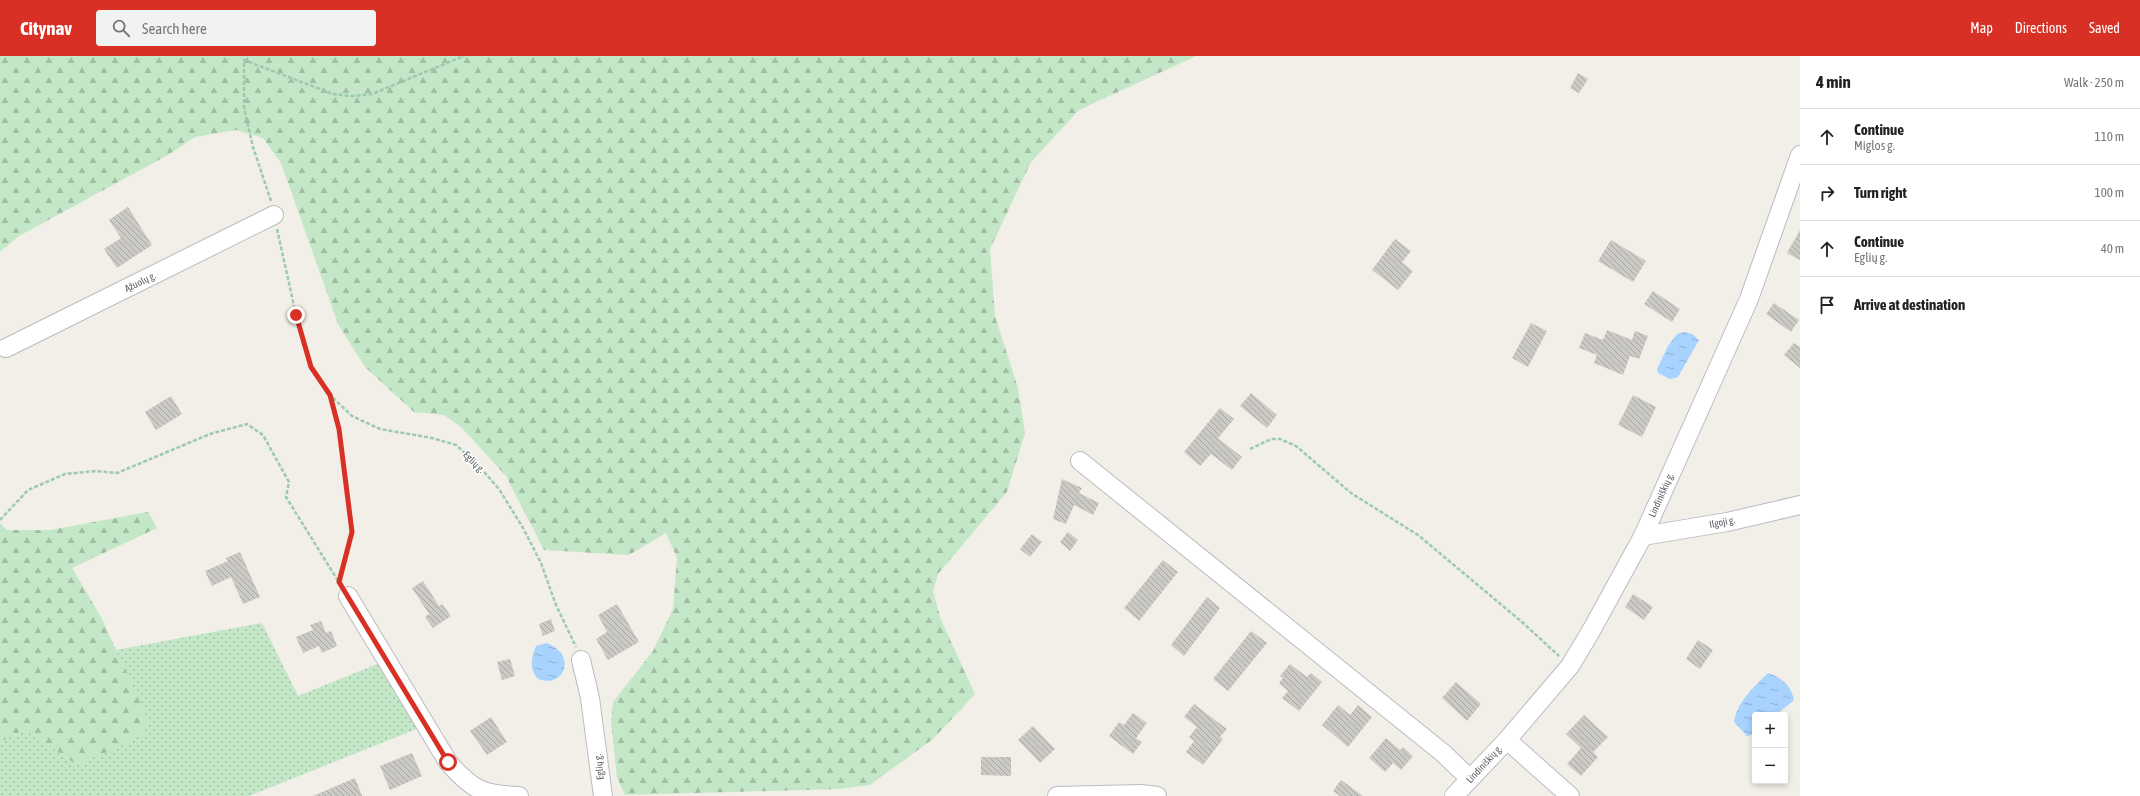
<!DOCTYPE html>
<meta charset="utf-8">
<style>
:root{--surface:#fff;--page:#f2f2f2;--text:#222;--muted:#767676;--line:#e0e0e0;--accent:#d93025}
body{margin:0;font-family:"Asap Condensed",sans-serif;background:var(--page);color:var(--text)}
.controls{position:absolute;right:12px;bottom:12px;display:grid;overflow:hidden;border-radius:4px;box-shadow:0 2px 6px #0003}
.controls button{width:36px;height:36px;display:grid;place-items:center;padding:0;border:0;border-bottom:1px solid var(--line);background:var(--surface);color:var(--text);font:20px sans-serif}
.stop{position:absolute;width:12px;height:12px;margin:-9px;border:3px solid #d93025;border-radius:50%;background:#fff}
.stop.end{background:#d93025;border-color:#fff;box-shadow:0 1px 4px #0008}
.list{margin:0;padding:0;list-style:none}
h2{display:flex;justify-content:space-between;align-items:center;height:52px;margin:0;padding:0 16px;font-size:17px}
h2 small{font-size:13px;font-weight:400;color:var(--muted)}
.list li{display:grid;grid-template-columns:26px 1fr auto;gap:12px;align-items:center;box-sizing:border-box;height:56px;padding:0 16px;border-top:1px solid var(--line)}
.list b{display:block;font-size:15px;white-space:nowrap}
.list p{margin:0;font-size:13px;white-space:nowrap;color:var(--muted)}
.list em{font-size:13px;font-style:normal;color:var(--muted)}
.icon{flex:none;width:22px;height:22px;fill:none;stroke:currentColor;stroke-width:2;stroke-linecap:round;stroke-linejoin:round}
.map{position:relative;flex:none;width:1800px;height:740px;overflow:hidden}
header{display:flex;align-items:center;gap:24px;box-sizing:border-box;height:56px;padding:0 20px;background:var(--accent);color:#fff}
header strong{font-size:19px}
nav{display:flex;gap:22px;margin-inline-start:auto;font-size:14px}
.search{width:280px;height:36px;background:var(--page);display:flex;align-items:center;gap:10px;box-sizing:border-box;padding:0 14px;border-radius:4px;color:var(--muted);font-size:15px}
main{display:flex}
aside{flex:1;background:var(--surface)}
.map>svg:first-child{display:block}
.grass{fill:url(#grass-dots)}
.forest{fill:url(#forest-firs)}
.water{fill:url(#water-ripples)}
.building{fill:url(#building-back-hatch)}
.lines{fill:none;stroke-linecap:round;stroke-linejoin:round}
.minor-casing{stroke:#b9bcc0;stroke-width:20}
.path{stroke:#9dc9ad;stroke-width:2.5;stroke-dasharray:4 2;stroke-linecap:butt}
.minor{stroke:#fff;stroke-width:18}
.route{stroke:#d93025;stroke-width:5}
.labels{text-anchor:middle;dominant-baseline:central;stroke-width:3;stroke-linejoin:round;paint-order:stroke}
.street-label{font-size:10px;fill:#5e6267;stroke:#fff}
</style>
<header>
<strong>Citynav</strong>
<div class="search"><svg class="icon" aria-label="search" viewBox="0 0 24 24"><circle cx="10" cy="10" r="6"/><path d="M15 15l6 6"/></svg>Search here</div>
<nav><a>Map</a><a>Directions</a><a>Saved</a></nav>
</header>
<main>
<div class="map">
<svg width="1800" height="740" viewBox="0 0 1800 740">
<defs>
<pattern id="grass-dots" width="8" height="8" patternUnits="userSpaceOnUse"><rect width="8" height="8" fill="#c4e8c7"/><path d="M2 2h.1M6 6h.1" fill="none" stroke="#a2bfa5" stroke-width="1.8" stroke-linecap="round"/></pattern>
<pattern id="forest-firs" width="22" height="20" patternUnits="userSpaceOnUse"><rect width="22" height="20" fill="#c4e8c7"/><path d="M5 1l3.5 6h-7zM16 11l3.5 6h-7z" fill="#a2bfa5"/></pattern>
<pattern id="water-ripples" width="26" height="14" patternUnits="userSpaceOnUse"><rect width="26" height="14" fill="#a9d3ff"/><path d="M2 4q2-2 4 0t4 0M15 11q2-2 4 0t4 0" fill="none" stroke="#8dafd2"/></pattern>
<pattern id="building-back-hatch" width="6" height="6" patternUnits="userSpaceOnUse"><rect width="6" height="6" fill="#cccac4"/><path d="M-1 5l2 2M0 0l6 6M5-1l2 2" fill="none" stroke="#a9a7a3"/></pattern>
</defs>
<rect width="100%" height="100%" fill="#f1efe7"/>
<path class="grass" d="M262,567l36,73 84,-34 37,66 -170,68h-249v-54l22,-11 11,3 44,31 71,-44 -32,-71z"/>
<g class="forest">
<path d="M0,0h1196l-117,54 -48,52 -41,87 5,67 23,72 7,45 -18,59 -69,82 -5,17 8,29 34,74 -42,45 -63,46 -31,4 -214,6 -8,-17 -6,-56 2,-20 40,-51 20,-42 4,-51 -11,-25 -37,22 -85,-5 -38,-74 -45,-49 -17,-12 -30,-3 -49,-45 -27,-43 -57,-161 -18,-25 -27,-8 -41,7 -27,18 -149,81 -19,16z"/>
<path d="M148,456l9,16 -85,40 29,49 48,104 -6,15 -66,29 -44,-31 -11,-3 -22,11v-219l7,7h43z"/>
</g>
<g class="water">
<path d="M1684,276l8,2 7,6 -21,37 -8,2 -12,-6 -1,-4 11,-23 9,-12z"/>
<path d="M546,587c31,10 20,46 -8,36 -9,-9 -7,-22 -2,-33z"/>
<path d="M1768,617c14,5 23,12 26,27l-18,15h-21v19l-8,2 -13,-14c3,-20 20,-35 34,-49z"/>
</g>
<g class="building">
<path d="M1578,17l10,6 -9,14 -9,-5z"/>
<path d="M128,151l24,38 -35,23 -13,-19 17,-11 -12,-18z"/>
<path d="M1800,174v30l-13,-7z"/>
<path d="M1395,183l16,12 -9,11 11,9 -15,19 -26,-20z"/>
<path d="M1611,184l35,21 -13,21 -35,-21z"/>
<path d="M1653,235l27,18 -8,13 -28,-18z"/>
<path d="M1774,247l25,17 -8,12 -25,-18z"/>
<path d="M1531,267l16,8 -19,36 -16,-9z"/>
<path d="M1607,274l25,10 3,-9 13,5 -9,23 -9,-3 -7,19 -29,-12 3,-8 -18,-7 6,-15 18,7z"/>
<path d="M1794,287l6,4v21l-16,-13z"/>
<path d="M1251,337l26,22 -10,13 -27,-22z"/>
<path d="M1633,339l23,12 -14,30 -24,-12z"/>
<path d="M171,340l11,18 -26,16 -11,-18z"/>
<path d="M1220,352l14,11 -16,19 24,19 -10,13 -21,-16 -11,12 -16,-14z"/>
<path d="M1062,423l20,9 -3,5 20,10 -6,12 -19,-10 -8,19 -13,-5z"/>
<path d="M1068,476l10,8 -8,11 -10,-9z"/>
<path d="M1032,478l10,8 -12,15 -10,-8z"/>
<path d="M240,496l20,45 -17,7 -12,-27 -19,9 -7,-15 23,-10 -2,-3z"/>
<path d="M1163,504l15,12 -39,49 -15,-13z"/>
<path d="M423,525l16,25 3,-2 9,12 -18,12 -8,-11 4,-3 -17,-26z"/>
<path d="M1633,538l20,13 -9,13 -19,-13z"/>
<path d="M1207,541l13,11 -36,48 -13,-11z"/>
<path d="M617,548l22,38 -31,18 -12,-21 11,-7 -9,-17z"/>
<path d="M551,563l4,12 -12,5 -4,-12z"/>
<path d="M321,565l5,12 5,-2 6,15 -15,7 -3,-7 -16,7 -7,-16 17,-7 -3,-5z"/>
<path d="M1251,575l16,12 -39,48 -15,-12z"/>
<path d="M1698,584l15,10 -13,19 -14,-10z"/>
<path d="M510,603l5,17 -13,4 -5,-18z"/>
<path d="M1290,608l17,13 4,-4 11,9 -23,29 -17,-13 6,-7 -9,-8 4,-5 -3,-2z"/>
<path d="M1456,626l25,22 -14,17 -25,-23z"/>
<path d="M1194,648l33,25 -7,8 3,2 -20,26 -17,-13 8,-11 -5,-4 8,-10 -13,-10z"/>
<path d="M1338,649l12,10 8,-10 14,12 -24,30 -26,-22z"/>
<path d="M1133,657l14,10 -11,15 6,4 -9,12 -24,-18 10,-14 5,3z"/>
<path d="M1584,659l24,22 -15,15 5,5 -17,19 -14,-12 14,-16 -15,-14z"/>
<path d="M491,661l16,25 -20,13 -17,-24z"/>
<path d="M1033,670l22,23 -15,14 -22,-23z"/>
<path d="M1386,682l14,12 3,-3 10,9 -12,14 -8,-7 -8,9 -16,-14z"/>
<path d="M412,697l10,23 -32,14 -10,-24z"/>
<path d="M981,701h30v19l-30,-1z"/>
<path d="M355,722l7,18h-49z"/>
<path d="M1341,724l22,16h-23l-7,-5z"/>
</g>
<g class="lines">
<g class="minor-casing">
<g id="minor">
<path d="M6,292l268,-133"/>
<path d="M1080,405l363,292 27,26"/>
<path d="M1643,480l84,-14 73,-17"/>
<path d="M348,540l100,166c24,28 35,33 71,34"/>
<path d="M581,604l9,38 13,98"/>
<path d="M1507,684l63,56"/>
<path d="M1057,740l84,-2 16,2"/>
<path d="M1454,740l53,-56 63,-74 21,-35 52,-95 106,-237 51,-144"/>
</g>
</g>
<g class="path">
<path d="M271,145l-18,-54 -9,-39v-48l89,34 19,2 20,-2 92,-38"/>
<path d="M277,173l19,86 15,52 19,28 22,21 28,13 52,9 24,7 22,20 21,24 24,39 18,35 15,42 20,42"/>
<path d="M330,340l9,33 13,103 -13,50"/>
<path d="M1250,393l21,-10h9l16,7 55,47 67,42 104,87 37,34"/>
<path d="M0,464l28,-30 37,-16 31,-3 21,2 93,-39 37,-10 16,11 26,47 -3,15 54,87"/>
</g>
<use href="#minor" class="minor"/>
</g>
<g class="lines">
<path class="route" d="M296,259l15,52 19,28 9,34 13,103 -13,50 109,180"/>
</g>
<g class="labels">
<g class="street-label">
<text transform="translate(140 226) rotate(-26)">Ąžuolų g.</text>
<text transform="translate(474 406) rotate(45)">Eglių g.</text>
<text transform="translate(1661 439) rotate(-66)">Lindiniškių g.</text>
<text transform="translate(1722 466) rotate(-11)">Ilgoji g.</text>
<text transform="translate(1484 708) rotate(-47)">Lindiniškių g.</text>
<text transform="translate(599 711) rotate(-96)">Eglių g.</text>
</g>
</g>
</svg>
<div class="controls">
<button>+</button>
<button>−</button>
</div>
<div class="stop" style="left:448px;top:706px"></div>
<div class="stop end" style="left:296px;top:259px"></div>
</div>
<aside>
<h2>4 min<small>Walk · 250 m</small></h2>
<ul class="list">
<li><svg class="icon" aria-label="ahead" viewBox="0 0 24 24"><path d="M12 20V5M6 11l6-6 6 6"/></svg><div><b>Continue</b><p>Miglos g.</p></div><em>110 m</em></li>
<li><svg class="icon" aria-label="right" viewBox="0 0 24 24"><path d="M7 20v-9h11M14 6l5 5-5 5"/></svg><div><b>Turn right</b></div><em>100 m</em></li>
<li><svg class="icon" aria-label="ahead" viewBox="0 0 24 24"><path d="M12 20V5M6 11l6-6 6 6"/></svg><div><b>Continue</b><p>Eglių g.</p></div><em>40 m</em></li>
<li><svg class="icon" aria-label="arrive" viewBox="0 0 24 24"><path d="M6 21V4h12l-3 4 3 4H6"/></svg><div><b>Arrive at destination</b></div></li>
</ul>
</aside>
</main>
